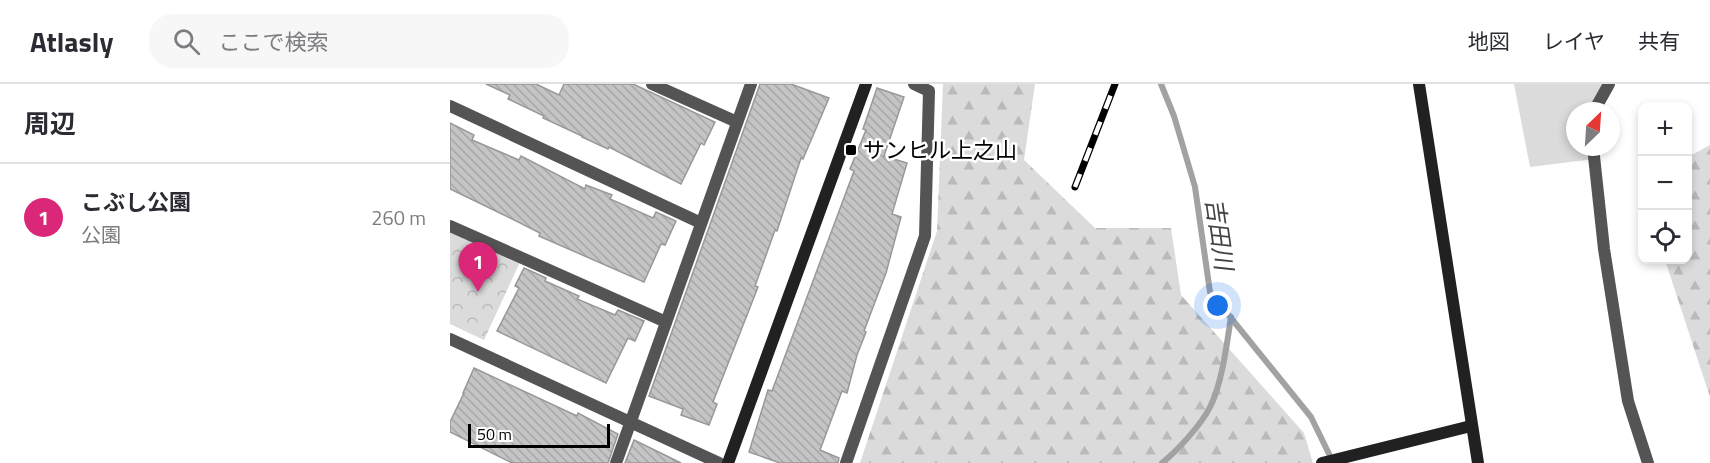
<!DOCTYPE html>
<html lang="ja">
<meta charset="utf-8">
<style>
:root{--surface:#fff;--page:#f7f7f7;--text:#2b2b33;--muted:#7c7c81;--line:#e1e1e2;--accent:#db2777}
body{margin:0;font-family:"Titillium Web","Noto Sans JP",sans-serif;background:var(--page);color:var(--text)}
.controls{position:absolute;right:18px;top:18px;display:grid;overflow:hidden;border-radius:12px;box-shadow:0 3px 9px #0003}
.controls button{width:54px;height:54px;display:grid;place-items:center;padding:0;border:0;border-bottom:2px solid var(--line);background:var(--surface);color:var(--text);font:30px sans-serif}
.compass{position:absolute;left:1116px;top:18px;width:54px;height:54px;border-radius:50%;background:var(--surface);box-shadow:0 3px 9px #0003;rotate:25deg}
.scale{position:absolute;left:18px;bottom:15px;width:142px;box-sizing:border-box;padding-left:6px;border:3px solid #000;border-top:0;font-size:16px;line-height:21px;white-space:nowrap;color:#000;-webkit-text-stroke:4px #fff;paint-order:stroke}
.you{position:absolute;left:768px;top:222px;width:21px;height:21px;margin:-15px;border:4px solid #fff;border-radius:50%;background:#1a73e8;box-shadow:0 0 0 9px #1a73e833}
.badge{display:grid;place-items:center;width:39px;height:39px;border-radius:50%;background:var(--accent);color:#fff;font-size:20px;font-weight:700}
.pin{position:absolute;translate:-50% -50px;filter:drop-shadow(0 2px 3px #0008)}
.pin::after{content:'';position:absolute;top:32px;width:21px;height:18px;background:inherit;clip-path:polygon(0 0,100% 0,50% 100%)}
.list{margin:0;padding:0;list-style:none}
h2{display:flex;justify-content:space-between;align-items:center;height:78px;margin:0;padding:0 24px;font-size:26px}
h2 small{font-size:20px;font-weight:400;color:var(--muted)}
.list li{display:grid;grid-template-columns:39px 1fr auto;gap:18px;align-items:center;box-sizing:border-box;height:108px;padding:0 24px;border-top:2px solid var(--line)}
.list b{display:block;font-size:22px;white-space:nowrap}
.list p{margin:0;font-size:20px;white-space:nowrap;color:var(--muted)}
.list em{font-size:20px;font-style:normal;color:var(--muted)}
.icon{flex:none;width:33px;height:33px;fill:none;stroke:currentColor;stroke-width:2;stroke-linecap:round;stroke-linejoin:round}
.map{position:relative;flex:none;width:1260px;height:379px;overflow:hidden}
header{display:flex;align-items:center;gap:36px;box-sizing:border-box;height:84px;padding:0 30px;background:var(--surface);border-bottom:2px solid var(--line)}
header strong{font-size:28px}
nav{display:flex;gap:33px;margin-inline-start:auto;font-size:21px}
.search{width:420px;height:54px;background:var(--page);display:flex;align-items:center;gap:15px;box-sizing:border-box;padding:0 21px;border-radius:24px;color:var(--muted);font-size:22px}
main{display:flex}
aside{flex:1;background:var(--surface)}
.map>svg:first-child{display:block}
.forest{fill:url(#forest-firs)}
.park{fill:url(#park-crowns)}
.garden{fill:#dbdbdb}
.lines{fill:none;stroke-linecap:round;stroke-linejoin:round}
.stream{stroke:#a2a2a2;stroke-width:6}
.building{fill:url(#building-back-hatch);stroke:#989898;stroke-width:1.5}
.street{stroke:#545454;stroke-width:12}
.secondary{stroke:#212121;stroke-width:12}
.rail-casing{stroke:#000;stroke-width:7}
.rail{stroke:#fff;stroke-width:4.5;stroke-dasharray:14;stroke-linecap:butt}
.poi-dot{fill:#000;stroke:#fff;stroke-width:2}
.labels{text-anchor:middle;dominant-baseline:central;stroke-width:5;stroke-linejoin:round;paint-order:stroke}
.poi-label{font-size:22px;fill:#000;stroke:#fff;text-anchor:start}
.water-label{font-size:24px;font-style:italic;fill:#434343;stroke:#fff}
</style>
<header>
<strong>Atlasly</strong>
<div class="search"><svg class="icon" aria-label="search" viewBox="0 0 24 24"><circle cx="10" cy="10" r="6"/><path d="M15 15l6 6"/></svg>ここで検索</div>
<nav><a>地図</a><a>レイヤ</a><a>共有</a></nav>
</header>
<main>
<aside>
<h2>周辺<small></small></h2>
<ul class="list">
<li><span class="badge">1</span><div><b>こぶし公園</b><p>公園</p></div><em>260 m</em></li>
</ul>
</aside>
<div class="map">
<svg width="1260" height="379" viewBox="0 0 1260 379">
<defs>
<pattern id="forest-firs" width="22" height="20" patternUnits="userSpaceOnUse" patternTransform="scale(1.5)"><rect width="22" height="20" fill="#dbdbdb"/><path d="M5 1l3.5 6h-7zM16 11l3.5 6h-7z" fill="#bababa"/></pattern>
<pattern id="park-crowns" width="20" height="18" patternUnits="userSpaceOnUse" patternTransform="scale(1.5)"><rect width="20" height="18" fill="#dbdbdb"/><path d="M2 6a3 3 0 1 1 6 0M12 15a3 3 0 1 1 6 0" fill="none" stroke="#bababa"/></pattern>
<pattern id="building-back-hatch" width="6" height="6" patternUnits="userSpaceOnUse" patternTransform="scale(1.5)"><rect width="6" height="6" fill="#c4c4c4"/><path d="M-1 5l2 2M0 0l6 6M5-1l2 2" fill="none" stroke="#a7a7a7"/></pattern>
</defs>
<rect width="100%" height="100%" fill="#fff"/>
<g class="forest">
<path d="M493,0h92l-11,76 71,68h76l10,67 123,138 9,30h-453l77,-232z"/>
<path d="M1260,61v252l-45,-137h23v-103z"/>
</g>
<path class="park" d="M0,142l71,34 -37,80 -34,-16z"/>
<path class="garden" d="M1064,0h95l-15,27h-19v36h18l1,12 -64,8z"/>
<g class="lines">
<g class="stream">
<path d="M711,0l13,32 21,71 15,105 101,125 22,45"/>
<path d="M712,379c16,-13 39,-38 48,-56 12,-23 17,-64 21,-90"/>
</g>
</g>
<g class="building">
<path d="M36,0h50l23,11 5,-11h69l82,38 -11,23 -3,-2 -20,41 -72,-37 -1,2 -26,-12v-1l-39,-18 1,-2 -36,-17 2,-4z"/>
<path d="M310,0h31l38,14 -26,61 -2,-1 -24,73 -2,-1 -20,56 3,1 -45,115 4,2 -8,21 -28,-10 2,-6 -34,-13z"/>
<path d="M427,4l27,9 -20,59 23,7 -15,51 9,3 -15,56 -22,58 2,1 -9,23 -10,38 -5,-2 -22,59 19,8 -1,5h-58l-31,-11 19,-62 4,1 82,-220 -4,-2 16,-39 -3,-1z"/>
<path d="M0,39l24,12 -2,5 47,20 2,-4 64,33 1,-4 26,10 -2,4 43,19 3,-6 20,9 -11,24 -4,-1 -17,38 -105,-46 1,-3 -38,-19 -52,-25z"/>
<path d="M74,184l22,10 -1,3 34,15 -2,3 38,16 3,-5 26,11 -9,20 -7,-3 -22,45 -109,-52 22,-43 -4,-2z"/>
<path d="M24,284l103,48 1,-3 40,21 -10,29h-96l-62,-31v-10l14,-29h-1z"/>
<path d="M184,356l47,23h-56z"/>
</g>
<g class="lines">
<g class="street">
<path d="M202,0l85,38"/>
<path d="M0,22l251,117"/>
<path d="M1144,27l15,-27"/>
<path d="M1143,63l11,102 24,152 20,62"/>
<path d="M0,142l216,96"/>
<path d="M0,255l269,124"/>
<path d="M166,379l135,-379"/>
<path d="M396,379l79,-227 4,-145 -15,-7"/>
</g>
<g class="secondary">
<path d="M969,0l59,379"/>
<path d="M278,379l138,-379"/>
<path d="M872,379l149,-37"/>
</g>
<g class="rail-casing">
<path id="rail" d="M625,103l40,-103"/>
</g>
<use href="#rail" class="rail"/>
</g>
<rect class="poi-dot" x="395" y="60" width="12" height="12" rx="3"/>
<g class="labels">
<g class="poi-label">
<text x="413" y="66">サンヒル上之山</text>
</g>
<g class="water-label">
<text transform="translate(770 150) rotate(82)">吉田川</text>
</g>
</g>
</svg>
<div class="controls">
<button>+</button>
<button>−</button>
<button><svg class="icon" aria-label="locate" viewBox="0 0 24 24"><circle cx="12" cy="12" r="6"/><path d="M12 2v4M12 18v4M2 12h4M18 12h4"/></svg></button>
</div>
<svg class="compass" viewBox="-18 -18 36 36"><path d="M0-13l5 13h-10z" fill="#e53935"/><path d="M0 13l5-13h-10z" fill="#7c7c81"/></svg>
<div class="scale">50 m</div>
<div class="you"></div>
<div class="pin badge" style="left:28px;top:208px">1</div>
</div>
</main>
